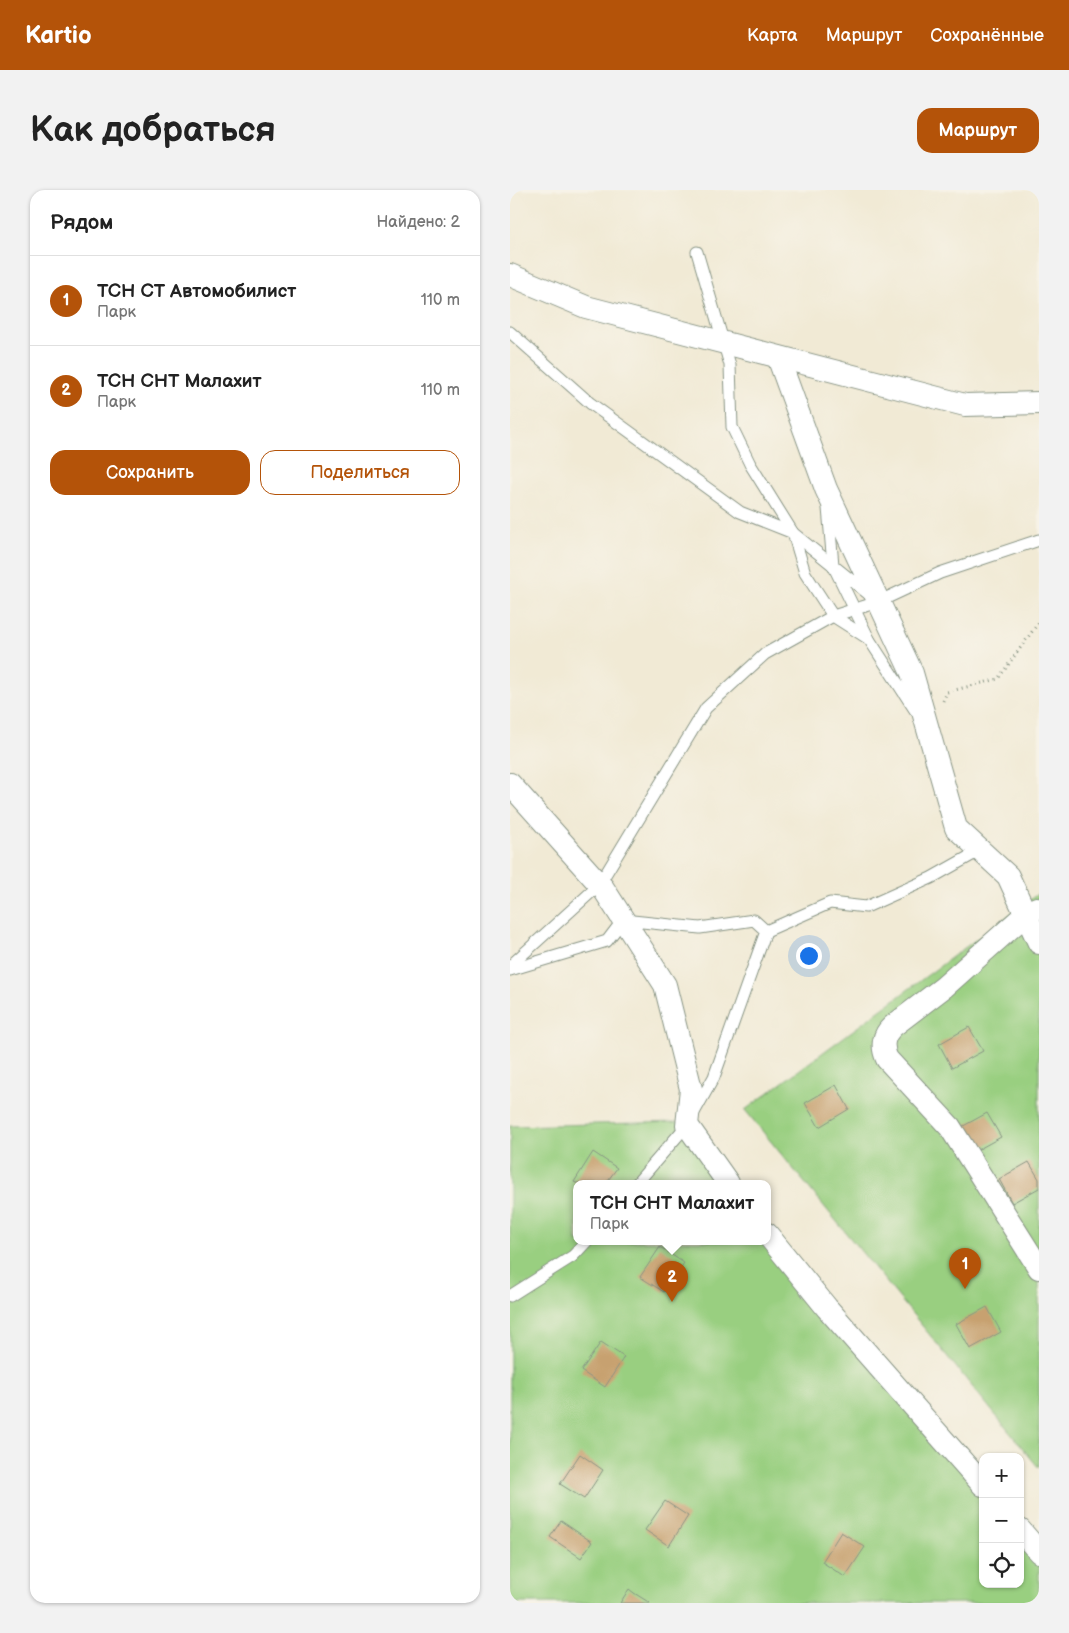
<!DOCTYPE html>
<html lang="ru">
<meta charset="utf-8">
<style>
:root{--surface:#fff;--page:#f2f2f2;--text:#222;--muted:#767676;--line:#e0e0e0;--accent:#b45309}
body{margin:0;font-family:"Balsamiq Sans",sans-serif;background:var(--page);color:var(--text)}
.controls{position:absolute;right:15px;bottom:15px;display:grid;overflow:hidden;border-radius:10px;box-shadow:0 1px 4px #0004}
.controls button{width:45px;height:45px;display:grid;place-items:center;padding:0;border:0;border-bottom:1px solid var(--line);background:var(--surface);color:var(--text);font:25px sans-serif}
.you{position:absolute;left:298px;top:765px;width:18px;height:18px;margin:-12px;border:4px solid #fff;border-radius:50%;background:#1a73e8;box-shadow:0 0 0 8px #1a73e833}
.badge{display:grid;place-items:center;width:32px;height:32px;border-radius:50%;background:var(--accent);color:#fff;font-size:16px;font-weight:700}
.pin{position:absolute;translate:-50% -41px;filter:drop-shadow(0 1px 2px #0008)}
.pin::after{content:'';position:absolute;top:26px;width:18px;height:15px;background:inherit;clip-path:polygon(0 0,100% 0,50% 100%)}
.popup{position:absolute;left:63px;top:990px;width:198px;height:65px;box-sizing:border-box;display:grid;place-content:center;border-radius:10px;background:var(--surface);filter:drop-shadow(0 1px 4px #0005);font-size:16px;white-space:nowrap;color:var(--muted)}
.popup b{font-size:19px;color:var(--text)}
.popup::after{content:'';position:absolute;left:50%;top:100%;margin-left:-10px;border:10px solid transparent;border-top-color:var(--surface)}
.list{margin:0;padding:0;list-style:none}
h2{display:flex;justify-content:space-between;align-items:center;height:65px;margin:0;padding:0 20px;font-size:21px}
h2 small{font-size:16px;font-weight:400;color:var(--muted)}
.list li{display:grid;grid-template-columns:32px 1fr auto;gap:15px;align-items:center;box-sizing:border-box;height:90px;padding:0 20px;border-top:1px solid var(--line)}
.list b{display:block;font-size:19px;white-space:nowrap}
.list p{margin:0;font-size:16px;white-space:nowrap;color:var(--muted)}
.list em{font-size:16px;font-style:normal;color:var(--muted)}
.actions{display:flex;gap:10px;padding:15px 20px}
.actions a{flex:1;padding:11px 0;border:1px solid var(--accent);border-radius:15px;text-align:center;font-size:18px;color:var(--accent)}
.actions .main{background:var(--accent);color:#fff}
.icon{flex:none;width:28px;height:28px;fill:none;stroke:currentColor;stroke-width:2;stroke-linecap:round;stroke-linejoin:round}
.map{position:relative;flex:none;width:529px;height:1413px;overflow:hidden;border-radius:15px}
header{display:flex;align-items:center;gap:30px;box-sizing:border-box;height:70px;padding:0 25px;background:var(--accent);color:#fff}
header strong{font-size:24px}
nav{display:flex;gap:28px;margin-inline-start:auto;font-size:18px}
.intro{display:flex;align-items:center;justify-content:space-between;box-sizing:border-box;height:120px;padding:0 30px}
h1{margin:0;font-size:35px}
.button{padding:12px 22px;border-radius:15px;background:var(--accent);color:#fff;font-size:18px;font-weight:700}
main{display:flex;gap:30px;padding:0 30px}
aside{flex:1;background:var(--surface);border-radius:15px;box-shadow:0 1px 4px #0004}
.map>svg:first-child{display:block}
.green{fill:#99cf80;stroke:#5c865a}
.building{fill:#c7a170}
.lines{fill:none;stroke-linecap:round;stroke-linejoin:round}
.service-casing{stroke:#889484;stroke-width:13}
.minor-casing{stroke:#889484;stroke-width:24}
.path{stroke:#889484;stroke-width:3;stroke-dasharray:1 4;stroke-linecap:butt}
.service{stroke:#fff;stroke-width:11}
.minor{stroke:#fff;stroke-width:22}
</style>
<header>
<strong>Kartio</strong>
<nav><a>Карта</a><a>Маршрут</a><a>Сохранённые</a></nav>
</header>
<div class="intro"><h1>Как добраться</h1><a class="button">Маршрут</a></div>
<main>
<aside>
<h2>Рядом<small>Найдено: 2</small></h2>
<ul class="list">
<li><span class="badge">1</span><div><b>ТСН СТ Автомобилист</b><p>Парк</p></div><em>110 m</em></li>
<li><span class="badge">2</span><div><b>ТСН СНТ Малахит</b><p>Парк</p></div><em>110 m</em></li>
</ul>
<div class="actions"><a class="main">Сохранить</a><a>Поделиться</a></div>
</aside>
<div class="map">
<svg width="529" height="1413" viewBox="0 0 529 1413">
<rect width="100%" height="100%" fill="#f7f3e8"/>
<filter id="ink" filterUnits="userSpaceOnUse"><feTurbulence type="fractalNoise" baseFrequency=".02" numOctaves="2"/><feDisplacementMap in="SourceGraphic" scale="10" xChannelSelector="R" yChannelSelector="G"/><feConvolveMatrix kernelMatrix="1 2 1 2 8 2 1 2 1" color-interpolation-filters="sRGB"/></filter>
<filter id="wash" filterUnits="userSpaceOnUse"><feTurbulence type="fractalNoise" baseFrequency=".0096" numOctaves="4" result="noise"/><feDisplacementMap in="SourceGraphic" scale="20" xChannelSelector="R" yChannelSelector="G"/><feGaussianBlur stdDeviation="1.12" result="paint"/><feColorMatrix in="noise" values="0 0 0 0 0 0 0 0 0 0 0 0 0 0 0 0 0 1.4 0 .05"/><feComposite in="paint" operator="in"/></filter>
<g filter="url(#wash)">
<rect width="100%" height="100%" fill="#f1ead5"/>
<g class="green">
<path d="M529,703v575l-294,-358z"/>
<path d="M171,932l51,61h-155v58h190l216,238v105h37v-61l19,22v58h-529v-477z"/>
</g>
<g id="blocks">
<g class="building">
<path d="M459,837l14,24 -31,17 -13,-24z"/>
<path d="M326,895l13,24 -30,18 -14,-24z"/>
<path d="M477,923l14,24 -31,17 -14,-24z"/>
<path d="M83,962l24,16 -11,15h-30l-2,-1z"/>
<path d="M519,972l10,17v9l-27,15 -13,-24z"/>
<path d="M150,1057l24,16 -20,29 -24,-15z"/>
<path d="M477,1117l14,25 -31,17 -14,-25z"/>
<path d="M91,1152l23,15 -19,30 -24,-16z"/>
<path d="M70,1264l23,16 -19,29 -24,-15z"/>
<path d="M155,1311l23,15 -19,30 -24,-16z"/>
<path d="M51,1331l31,21 -11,16 -31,-21z"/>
<path d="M331,1342l24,15 -20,30 -23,-15z"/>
<path d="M119,1399l5,4 16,10h-30z"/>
</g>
</g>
</g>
<g filter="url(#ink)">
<use href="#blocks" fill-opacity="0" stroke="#889484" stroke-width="1"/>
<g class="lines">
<g class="service-casing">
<g id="service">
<path d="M187,62l33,113 2,62 18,37 43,69 12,40 28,43 36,23"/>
<path d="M0,142l80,71 150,109 53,21 78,63"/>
<path d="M318,318l5,57 36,74 46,71"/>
<path d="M0,776l89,-81 107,-177 59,-54 68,-38 45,-14 62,-29 99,-33"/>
<path d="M0,780l97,-29 16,-21 77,8 54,-8 12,11 64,-28 36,4 65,-29 48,-27"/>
<path d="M127,993l50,-58 27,-48 52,-146"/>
<path d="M0,1106l63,-40 14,-15"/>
</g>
</g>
<g class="minor-casing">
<g id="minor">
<path d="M0,85l76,32 379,98 74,-2"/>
<path d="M268,167l48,132 86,184 44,155 52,48 31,67"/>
<path d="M0,594l93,104 62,97 26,104 -4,36 41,58"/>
<path d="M527,718l-11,6 -82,73 -51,39c-10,9 -12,20 -6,33l63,68 89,141"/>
<path d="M257,1044l60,74 156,177"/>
<path d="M510,1340l19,22"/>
</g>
</g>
<path class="path" d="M433,511l4,-9 51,-13 41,-57"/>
<use href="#service" class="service"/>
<use href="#minor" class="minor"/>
</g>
</g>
</svg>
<div class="controls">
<button>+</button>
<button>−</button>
<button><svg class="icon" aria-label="locate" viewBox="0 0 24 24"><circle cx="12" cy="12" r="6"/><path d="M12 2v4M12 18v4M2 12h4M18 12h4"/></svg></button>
</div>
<div class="you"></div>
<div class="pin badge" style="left:455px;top:1099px">1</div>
<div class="pin badge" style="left:162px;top:1112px">2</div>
<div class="popup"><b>ТСН СНТ Малахит</b>Парк</div>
</div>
</main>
